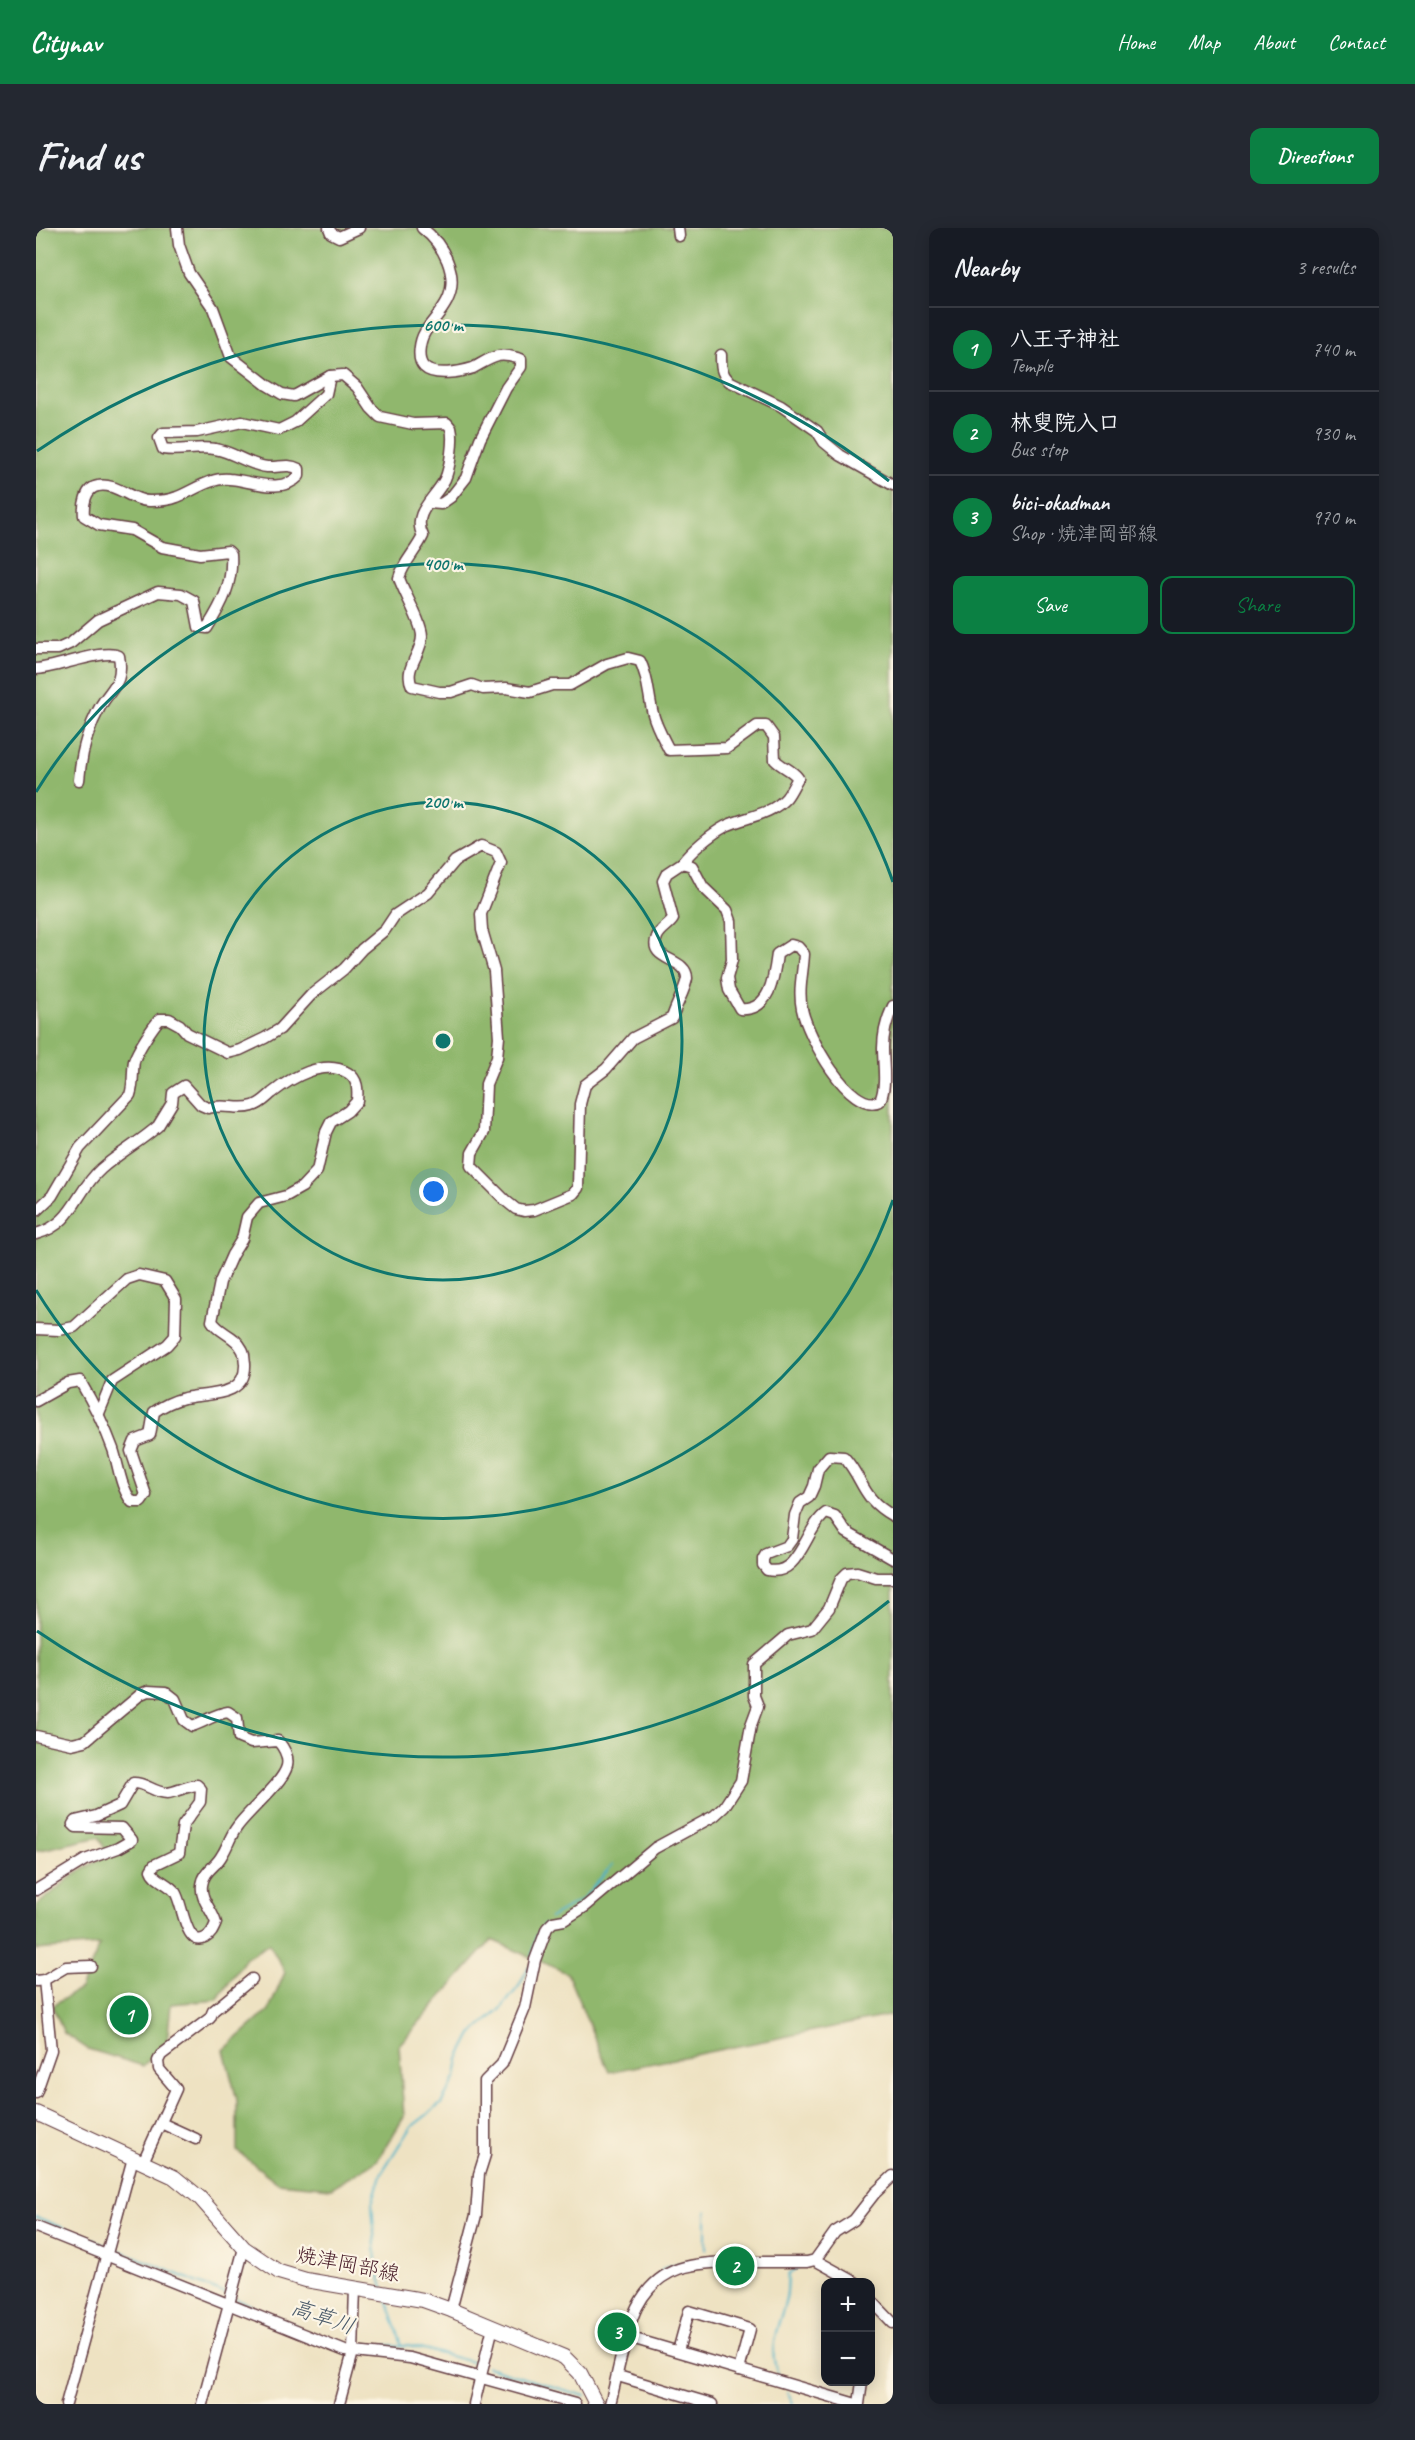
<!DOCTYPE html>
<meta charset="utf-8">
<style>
:root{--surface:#171b24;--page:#242831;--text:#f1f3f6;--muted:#9ea1a6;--line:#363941;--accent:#0b8043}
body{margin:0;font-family:Caveat,"Klee One",sans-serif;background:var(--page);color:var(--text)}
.controls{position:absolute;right:18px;bottom:18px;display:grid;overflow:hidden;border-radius:12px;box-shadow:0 3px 15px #0003}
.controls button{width:54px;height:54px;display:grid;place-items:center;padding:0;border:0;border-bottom:2px solid var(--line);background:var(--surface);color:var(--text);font:30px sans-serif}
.you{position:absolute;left:398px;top:964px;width:21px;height:21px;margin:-15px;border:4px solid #fff;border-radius:50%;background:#1a73e8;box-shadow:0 0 0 9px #1a73e833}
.badge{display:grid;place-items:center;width:39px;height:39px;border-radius:50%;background:var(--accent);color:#fff;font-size:20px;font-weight:700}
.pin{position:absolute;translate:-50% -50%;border:3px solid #fff;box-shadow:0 2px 6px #0006}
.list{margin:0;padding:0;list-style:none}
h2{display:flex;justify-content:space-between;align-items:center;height:78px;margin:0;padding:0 24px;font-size:26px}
h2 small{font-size:20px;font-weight:400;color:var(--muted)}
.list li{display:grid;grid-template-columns:39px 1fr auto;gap:18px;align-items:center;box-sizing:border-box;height:84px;padding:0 24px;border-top:2px solid var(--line)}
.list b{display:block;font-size:22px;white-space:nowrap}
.list p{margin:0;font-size:20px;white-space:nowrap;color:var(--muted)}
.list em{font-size:20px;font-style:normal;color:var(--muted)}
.actions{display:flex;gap:12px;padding:18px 24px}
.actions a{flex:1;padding:14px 0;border:2px solid var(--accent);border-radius:12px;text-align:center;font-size:21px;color:var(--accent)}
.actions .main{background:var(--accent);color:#fff}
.map{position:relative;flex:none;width:857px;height:2176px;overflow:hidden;border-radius:12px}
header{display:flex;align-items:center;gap:36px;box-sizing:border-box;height:84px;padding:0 30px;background:var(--accent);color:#fff}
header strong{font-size:28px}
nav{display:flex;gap:33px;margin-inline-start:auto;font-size:21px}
.intro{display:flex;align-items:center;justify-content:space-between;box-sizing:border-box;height:144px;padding:0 36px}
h1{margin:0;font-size:42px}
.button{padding:15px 27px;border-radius:12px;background:var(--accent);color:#fff;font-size:21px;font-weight:700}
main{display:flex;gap:36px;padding:0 36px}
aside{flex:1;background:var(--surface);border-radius:12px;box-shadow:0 3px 15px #0003}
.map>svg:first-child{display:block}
.forest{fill:#90b76d;stroke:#6d6b4c;stroke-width:1.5}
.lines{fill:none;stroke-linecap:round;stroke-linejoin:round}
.stream{stroke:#4bb2c9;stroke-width:2}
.minor-casing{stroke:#633c42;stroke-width:13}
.major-casing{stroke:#633c42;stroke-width:16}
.minor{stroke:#fff;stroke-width:10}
.major{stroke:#fff;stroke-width:14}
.ring{fill:none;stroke:#0f766e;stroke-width:3}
.labels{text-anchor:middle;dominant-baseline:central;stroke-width:4.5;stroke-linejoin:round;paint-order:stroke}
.street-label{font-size:21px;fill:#4a1f2b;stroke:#fcf5e5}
.water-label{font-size:22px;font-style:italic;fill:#4a5a6a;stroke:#fcf5e5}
.centre{fill:#0f766e;stroke:#fcf5e5;stroke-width:3}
.ring-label{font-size:18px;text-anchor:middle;font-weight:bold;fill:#0f766e;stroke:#fcf5e5;stroke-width:4.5;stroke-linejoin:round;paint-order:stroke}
</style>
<header>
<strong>Citynav</strong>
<nav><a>Home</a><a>Map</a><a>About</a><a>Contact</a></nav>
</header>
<div class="intro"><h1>Find us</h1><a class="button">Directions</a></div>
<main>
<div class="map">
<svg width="857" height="2176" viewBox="0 0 857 2176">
<rect width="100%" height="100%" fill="#fcf5e5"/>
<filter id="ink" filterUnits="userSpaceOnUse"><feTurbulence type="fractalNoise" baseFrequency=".0167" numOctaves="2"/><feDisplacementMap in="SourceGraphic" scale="12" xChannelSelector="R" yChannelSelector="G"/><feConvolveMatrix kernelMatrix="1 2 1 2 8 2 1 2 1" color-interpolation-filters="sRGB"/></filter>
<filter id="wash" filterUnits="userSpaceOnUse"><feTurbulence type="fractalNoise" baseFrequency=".008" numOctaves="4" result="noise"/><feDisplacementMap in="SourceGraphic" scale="24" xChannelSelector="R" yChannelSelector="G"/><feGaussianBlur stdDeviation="1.35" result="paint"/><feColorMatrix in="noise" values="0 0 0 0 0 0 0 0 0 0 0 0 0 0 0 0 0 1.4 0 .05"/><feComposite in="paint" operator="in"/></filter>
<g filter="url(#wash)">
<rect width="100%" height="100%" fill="#eee2c2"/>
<path class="forest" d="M0,0h857v1787l-284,57 -42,-99 -75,-33 -93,105 5,72 -27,44 -46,27 -53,-5 -41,-32v-51l-13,-50 45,-40 16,-38 -16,-28 -23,14 -29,42 -46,4 -4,37 -24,25 -55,-17 -24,-16 -12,-27 28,-17 20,-44 -64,5v-44l34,-28 37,-24 -8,-17 -63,14z"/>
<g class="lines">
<g class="stream">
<path d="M514,1690l33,-19 30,-35"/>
<path d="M496,1727l4,-18 8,-13"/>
<path d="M0,1989l70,28"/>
<path d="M78,2020l114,47"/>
<path d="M670,2022v-39"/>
<path d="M621,2047l8,-7 24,-7"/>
<path d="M347,2060l-7,-26 -4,-59 10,-31 28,-44 31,-24 15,-27 3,-18 13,-25 28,-24 19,-24 10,-20"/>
<path d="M200,2071l60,27"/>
<path d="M351,2071l15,46"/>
<path d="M322,2118l51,-1 70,19"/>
<path d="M451,2139l98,29"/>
<path d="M744,2150c-14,-28 -3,-48 5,-75 3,-9 2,-19 3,-29l10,-7"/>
<path d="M751,2164l6,12"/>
</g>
</g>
</g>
<g filter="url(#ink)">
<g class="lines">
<g class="minor-casing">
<g id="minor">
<path d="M141,0l2,17 10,28 24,35 18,49 36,28 15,9 12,2 36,-20 13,-1 14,12 14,21 9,9 33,7 34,-1 4,5c3,11 -1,40 -6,51 -10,20 -34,34 -22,57 -7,15 -20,27 -24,42 5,15 23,45 23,58 0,18 -19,32 -10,50l27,6h12l21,-7 11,4 23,-1 24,4 22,-7h18l37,-21 21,-6 12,3c9,18 8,34 13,53 3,12 10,24 16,36l58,-2 30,-22h9l8,11 1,23c8,8 16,9 23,18 -4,6 -7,14 -12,20 -15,17 -41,19 -60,28 -15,8 -34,24 -44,37"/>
<path d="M293,0l2,5 8,4 20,-9"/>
<path d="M386,0c21,16 38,47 25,73 -6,12 -15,20 -22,31 -5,8 -9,27 -1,35 10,10 36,5 49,1 8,-4 16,-10 25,-12 8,-2 15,1 23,3v8l-15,21 -26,51 -14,39 -15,19 -10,7 -12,-1"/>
<path d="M642,0l1,8"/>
<path d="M685,127c0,12 0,18 8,26l52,25 36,25 7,11 16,13 53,30"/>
<path d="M0,421h22l13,-6 27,-23 60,-28 23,2 13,7 5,26 8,1c15,-24 26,-44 24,-74l-3,-3 -28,3 -38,-7 -30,-17 -33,-5 -15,-9c-1,-11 1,-28 14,-30 18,-4 35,16 52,15 9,0 20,-1 27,-4 16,-6 34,-20 52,-18 21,1 52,16 70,-3v-7c-12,-6 -20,-1 -32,-2 -19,-2 -33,-15 -52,-18 -17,-3 -35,3 -52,0l-4,-11 4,-5 34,-1 45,-10 37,8 16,-8 31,-28 4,-18"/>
<path d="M0,441c21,-1 68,-21 83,-13 5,28 -8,31 -19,51 -13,23 -19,47 -21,73"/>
<path d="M0,983l16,-15 28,-48 50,-53c4,-12 2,-22 4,-34 3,-10 19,-35 26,-42h9l11,6 7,8 41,20 12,-3 25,-12 15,-9 31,-34 33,-26 18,-20 23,-19 10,-15 33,-22 27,-32 26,-15 15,6 5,11 -20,51 1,16 12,41 5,66 -2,20 -11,27 -2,48 -12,21 -1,13 35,35 10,8 8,2 10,-1 39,-16 5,-6 2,-84 5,-19 21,-16 27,-31 39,-20c3,-11 14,-30 15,-40 0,-21 -40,-17 -30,-41 3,-8 12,-11 16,-18l-10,-38 4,-8 15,-10 10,3 11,21 24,23 4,11 1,39 -5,18 2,12 11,19c30,3 34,-32 37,-55l14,-9 7,2 6,7c-1,19 -6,36 -2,55 5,26 48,106 78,92 7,-16 3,-35 3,-53 0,-15 4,-29 10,-42"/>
<path d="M0,1006c38,-10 39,-42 65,-65 18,-16 39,-27 57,-43l14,-23 1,-10 11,-7 17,19 7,3c18,-5 30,3 45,-2 8,-2 13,-8 19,-13 19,-15 52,-35 76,-20 10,6 10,17 9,28l-9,10 -17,11 -5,10 -9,39 -15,16 -16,9 -27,7 -12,14 -5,22 -10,16 -12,27 -8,39c7,12 23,14 30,28 3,4 2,10 3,14 2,35 -37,30 -61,35 -12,3 -20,7 -30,14l-4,23 -15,6 -4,10 15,44 -5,7h-9c-12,-16 -13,-35 -19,-53 -9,-25 -20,-46 -33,-68l-12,2 -32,18"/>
<path d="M0,1101l23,1 15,-3 53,-48 12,-4 26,6 11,18 -1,37 -8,9 -55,36 -13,32"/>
<path d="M857,1288c-33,-19 -28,-35 -49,-59l-15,-1 -11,13 -4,17 -5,11 -9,6 -5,12 -3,24 -5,7 -21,8 -3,5v6l4,5c33,8 38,-42 59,-57l9,3 11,16 47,27"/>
<path d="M0,1508l36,8 13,-3 56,-47 7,-3 18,1 9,7 9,21 8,6c13,-4 22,-12 36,-14l9,6 2,20 12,5 27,-2c6,7 11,16 9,25 -4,17 -39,45 -50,61 -7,9 -9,19 -15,28 -6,12 -18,15 -20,30 -2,15 10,24 14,38 -3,7 -5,12 -11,15 -20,10 -22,-35 -30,-46 -6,-9 -21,-12 -24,-22l3,-5 25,-12 4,-28 17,-23 1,-13 -4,-4c-11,1 -20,7 -30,8 -13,0 -22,-11 -34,-10l-13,22 -24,11 -21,5 -2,3 3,3 46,1 10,12 -14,8 -33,12 -49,30"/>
<path d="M0,1753l8,-1 22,-13 25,-1"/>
<path d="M0,1865l15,-43 -7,-70"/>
<path d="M125,1895l35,16"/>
<path d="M107,1934l33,-73 -17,-20 -1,-8 3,-6 49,-37 3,-7 39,-32"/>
<path d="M0,1999l309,124 65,7 165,46"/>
<path d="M779,2032l40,22"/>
<path d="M834,2071l23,24"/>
<path d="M415,2082l25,-95 3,-41 6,-19v-74l17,-17 23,-56 10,-48 12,-32 6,-6 11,-2 22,-14 69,-58 59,-32 10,-9 17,-26 10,-56 7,-19 -4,-10v-32l34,-29 24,-6 17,-21 12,-29 6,-6 10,-1 19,6h17"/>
<path d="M592,2109l228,67"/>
<path d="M642,2123l11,-40 61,18 -11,41"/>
<path d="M582,2148l94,28"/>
<path d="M30,2176l67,-246"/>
<path d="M166,2176l42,-156"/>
<path d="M303,2176l14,-52 2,-64"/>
<path d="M438,2176l19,-77"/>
<path d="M574,2176c7,-27 15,-73 27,-97 23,-44 58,-44 101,-45 23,0 46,0 69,0l8,-2 20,-28 19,-12 21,-27 18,-17"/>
<path d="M823,2176l3,-22"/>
</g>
</g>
<g class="major-casing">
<path id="major" d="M0,1885l138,64 26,21 44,50 35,24 27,8 117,20 28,10 113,47 16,16 16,31"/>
</g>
<use href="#minor" class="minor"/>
<use href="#major" class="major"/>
</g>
</g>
<g class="ring">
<circle cx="407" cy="813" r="239"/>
<path d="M857 972A477 477 0 0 1 0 1062M0 564A477 477 0 0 1 857 654"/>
<path d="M853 1373A716 716 0 0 1 1 1403M1 223A716 716 0 0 1 853 253"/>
</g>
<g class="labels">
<g class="street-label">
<text transform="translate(312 2036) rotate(11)">焼津岡部線</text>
</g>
<g class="water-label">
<text transform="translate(287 2089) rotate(19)">高草川</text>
</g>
</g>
<circle cx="407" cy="813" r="9" class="centre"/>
<g class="ring-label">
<text x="407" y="103">600 m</text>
<text x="407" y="342">400 m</text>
<text x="407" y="580">200 m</text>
</g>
</svg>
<div class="controls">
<button>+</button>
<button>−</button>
</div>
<div class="you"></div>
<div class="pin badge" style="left:93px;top:1787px">1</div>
<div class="pin badge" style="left:699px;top:2038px">2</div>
<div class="pin badge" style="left:581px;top:2104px">3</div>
</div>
<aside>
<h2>Nearby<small>3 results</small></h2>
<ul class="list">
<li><span class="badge">1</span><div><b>八王子神社</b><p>Temple</p></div><em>740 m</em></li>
<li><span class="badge">2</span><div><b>林叟院入口</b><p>Bus stop</p></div><em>930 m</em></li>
<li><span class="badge">3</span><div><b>bici-okadman</b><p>Shop · 焼津岡部線</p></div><em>970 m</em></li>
</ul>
<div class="actions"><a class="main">Save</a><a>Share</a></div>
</aside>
</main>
